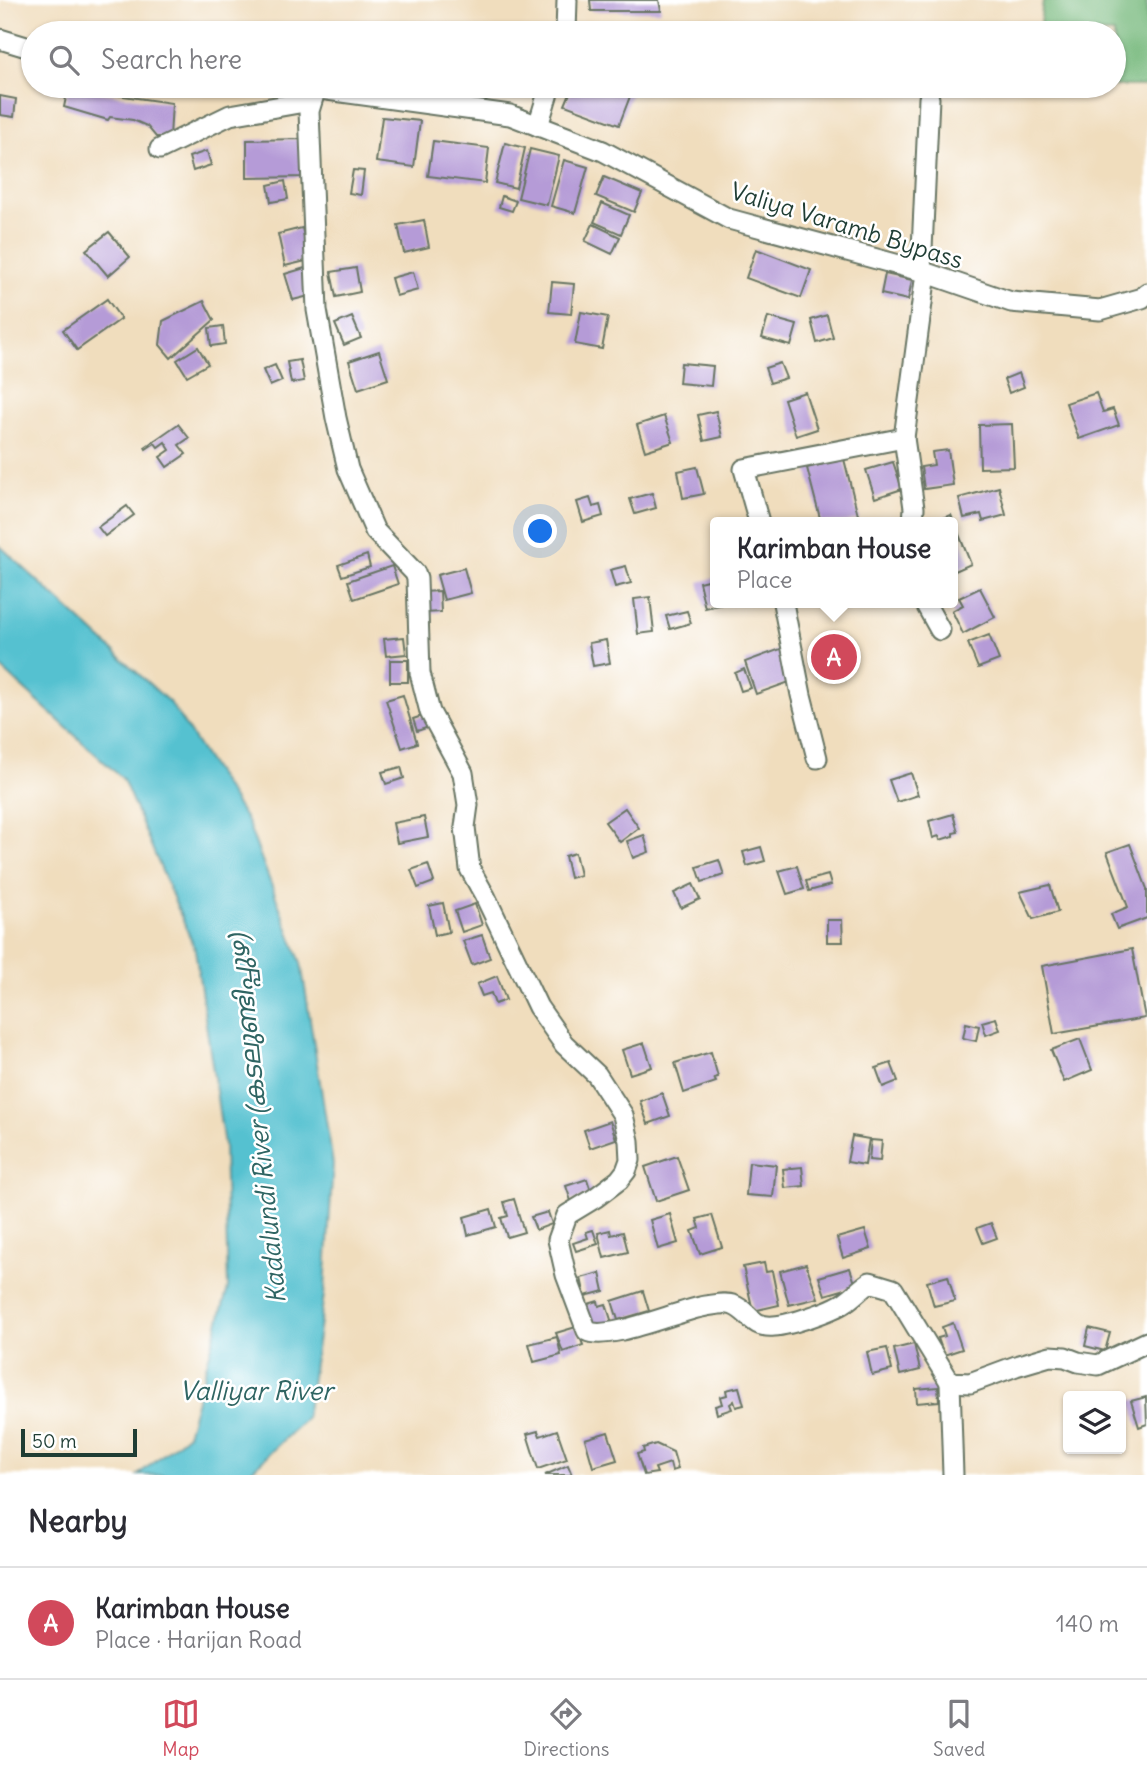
<!DOCTYPE html>
<meta charset="utf-8">
<style>
:root{--surface:#fff;--page:#f2f2f3;--text:#2b2b33;--muted:#7c7c81;--line:#e1e1e2;--accent:#d1495b}
body{margin:0;font-family:Delius,"Noto Sans Malayalam",sans-serif;background:var(--page);color:var(--text)}
.controls{position:absolute;right:21px;bottom:21px;display:grid;overflow:hidden;border-radius:7px;box-shadow:0 2px 5px #0004}
.controls button{width:63px;height:63px;display:grid;place-items:center;padding:0;border:0;border-bottom:2px solid var(--line);background:var(--surface);color:var(--text);font:35px sans-serif}
.scale{position:absolute;left:21px;bottom:18px;width:116px;box-sizing:border-box;padding-left:7px;border:4px solid #1f3d34;border-top:0;font-size:19px;line-height:24px;white-space:nowrap;color:#1f3d34;-webkit-text-stroke:5px #fff;paint-order:stroke}
.you{position:absolute;left:541px;top:532px;width:24px;height:24px;margin:-18px;border:5px solid #fff;border-radius:50%;background:#1a73e8;box-shadow:0 0 0 10px #1a73e833}
.badge{display:grid;place-items:center;width:46px;height:46px;border-radius:50%;background:var(--accent);color:#fff;font-size:23px;font-weight:700}
.pin{position:absolute;translate:-50% -50%;border:4px solid #fff;box-shadow:0 2px 7px #0006}
.popup{position:absolute;left:710px;top:517px;width:248px;height:91px;box-sizing:border-box;display:grid;place-content:center;border-radius:7px;background:var(--surface);filter:drop-shadow(0 2px 5px #0005);font-size:23px;white-space:nowrap;color:var(--muted)}
.popup b{font-size:26px;color:var(--text)}
.popup::after{content:'';position:absolute;left:50%;top:100%;margin-left:-14px;border:14px solid transparent;border-top-color:var(--surface)}
.list{margin:0;padding:0;list-style:none}
h2{display:flex;justify-content:space-between;align-items:center;height:91px;margin:0;padding:0 28px;font-size:30px}
h2 small{font-size:23px;font-weight:400;color:var(--muted)}
.list li{display:grid;grid-template-columns:46px 1fr auto;gap:21px;align-items:center;box-sizing:border-box;height:112px;padding:0 28px;border-top:2px solid var(--line)}
.list b{display:block;font-size:26px;white-space:nowrap}
.list p{margin:0;font-size:23px;white-space:nowrap;color:var(--muted)}
.list em{font-size:23px;font-style:normal;color:var(--muted)}
.icon{flex:none;width:38px;height:38px;fill:none;stroke:currentColor;stroke-width:2;stroke-linecap:round;stroke-linejoin:round}
.map{position:relative;flex:none;width:1147px;height:1475px;overflow:hidden}
.search{position:absolute;background:var(--surface);box-shadow:0 2px 5px #0004;left:21px;right:21px;top:21px;height:77px;display:flex;align-items:center;gap:18px;box-sizing:border-box;padding:0 24px;border-radius:38px;color:var(--muted);font-size:26px}
.sheet{height:203px;background:var(--surface)}
nav{display:flex;justify-content:space-around;align-items:center;box-sizing:border-box;height:98px;border-top:2px solid var(--line);background:var(--surface);font-size:19px;color:var(--muted)}
nav a{display:grid;justify-items:center;gap:4px}
nav .on{color:var(--accent)}
.map>svg:first-child{display:block}
.forest{fill:#75b87a;stroke:#4a7a57;stroke-width:2}
.water{fill:#55c1d0;stroke:#3a7f82;stroke-width:2}
.building{fill:#b59bd7}
.lines{fill:none;stroke-linecap:round;stroke-linejoin:round}
.minor-casing{stroke:#687564;stroke-width:23}
.minor{stroke:#fff;stroke-width:19}
.labels{text-anchor:middle;dominant-baseline:central;stroke-width:5;stroke-linejoin:round;paint-order:stroke}
.street-label{font-size:24px;fill:#1f3d34;stroke:#fff}
.water-label{font-size:26px;font-style:italic;fill:#2f6563;stroke:#fff}
</style>
<div class="map">
<svg width="1147" height="1475" viewBox="0 0 1147 1475">
<rect width="100%" height="100%" fill="#fff"/>
<filter id="ink" filterUnits="userSpaceOnUse"><feTurbulence type="fractalNoise" baseFrequency=".0143" numOctaves="2"/><feDisplacementMap in="SourceGraphic" scale="14" xChannelSelector="R" yChannelSelector="G"/><feConvolveMatrix kernelMatrix="1 2 1 2 8 2 1 2 1" color-interpolation-filters="sRGB"/></filter>
<filter id="wash" filterUnits="userSpaceOnUse"><feTurbulence type="fractalNoise" baseFrequency=".00686" numOctaves="4" result="noise"/><feDisplacementMap in="SourceGraphic" scale="28" xChannelSelector="R" yChannelSelector="G"/><feGaussianBlur stdDeviation="1.57" result="paint"/><feColorMatrix in="noise" values="0 0 0 0 0 0 0 0 0 0 0 0 0 0 0 0 0 1.4 0 .05"/><feComposite in="paint" operator="in"/></filter>
<g filter="url(#wash)">
<rect width="100%" height="100%" fill="#f0ddbd"/>
<path class="forest" d="M1043,0h104v86h-33v-53h-75z"/>
<path class="water" d="M0,546l171,158 76,117 54,142 32,201 -8,124 -19,130 -59,57h-109l49,-40 41,-147 -4,-143 -29,-196 -72,-170 -123,-112z"/>
<g id="blocks">
<g class="building">
<path d="M590,0h69l2,11h-70z"/>
<path d="M573,86h61l-15,39 -54,-20z"/>
<path d="M68,88l104,15 -2,34h-14l-9,-11 -14,-6 -23,-3 -2,3 -44,-13z"/>
<path d="M0,96l16,3 -2,18 -14,-2z"/>
<path d="M382,117l38,4 -6,46 -38,-5z"/>
<path d="M304,139l1,38 -58,1v-38z"/>
<path d="M433,141l56,7 -4,35 -57,-7z"/>
<path d="M505,143l20,5 -9,40 -21,-5z"/>
<path d="M530,149l29,7 -12,49 -29,-7z"/>
<path d="M207,151l4,14 -18,6 -4,-14z"/>
<path d="M564,160l24,7 -13,46 -24,-7z"/>
<path d="M353,170l11,1 -3,24 -12,-2z"/>
<path d="M604,177l38,16 -8,19 -38,-16z"/>
<path d="M285,181l3,18 -17,3 -3,-17z"/>
<path d="M502,196l14,5 -4,10 -13,-4z"/>
<path d="M602,203l27,12 -8,19 -27,-12z"/>
<path d="M424,220l5,27 -25,6 -6,-28z"/>
<path d="M593,224l27,13 -8,17 -27,-13z"/>
<path d="M302,228l8,32 -25,6 -7,-32z"/>
<path d="M109,232l21,25 -22,19 -22,-26z"/>
<path d="M756,249l55,21 -10,28 -55,-20z"/>
<path d="M305,268l8,27 -20,5 -8,-26z"/>
<path d="M356,268l4,24 -24,5 -5,-25z"/>
<path d="M413,272l5,18 -22,6 -5,-18z"/>
<path d="M885,274l27,6 -4,20 -27,-6z"/>
<path d="M552,282l22,2 -3,30 -22,-2z"/>
<path d="M107,299l14,20 -44,31 -14,-20z"/>
<path d="M204,301l10,19 -43,38 -11,-13 3,-24z"/>
<path d="M581,312l27,5 -6,32 -27,-5z"/>
<path d="M827,315l6,23 -16,5 -6,-23z"/>
<path d="M352,317l9,21 -17,7 -9,-21z"/>
<path d="M768,317l29,8 -6,21 -29,-8z"/>
<path d="M223,326l2,18 -14,2 -2,-18z"/>
<path d="M198,347l10,17 -21,12 -10,-16z"/>
<path d="M379,351l9,28 -30,10 -9,-28z"/>
<path d="M300,360l4,21 -13,2 -4,-21z"/>
<path d="M681,363l32,3 -2,20 -32,-3z"/>
<path d="M780,363l6,15 -16,5 -5,-15z"/>
<path d="M275,365l7,16 -12,5 -7,-16z"/>
<path d="M1019,373l5,14 -15,6 -5,-14z"/>
<path d="M805,392l12,37 -21,7 -12,-37z"/>
<path d="M1096,393l7,19 10,-3 6,16 -40,14 -13,-36z"/>
<path d="M716,411l6,26 -18,4 -6,-26z"/>
<path d="M664,416l9,26 -28,9 -8,-26z"/>
<path d="M178,424l11,14 -10,7 7,9 -19,13 -7,-10 10,-7 -5,-8 -7,5 -3,-4 -9,6 -1,-2z"/>
<path d="M1012,424l2,43 -34,1 -1,-43z"/>
<path d="M948,450l5,35 -29,4 -3,-22 13,-2 -2,-13z"/>
<path d="M844,459l15,60 -13,3h-25l-14,-54z"/>
<path d="M893,462l9,27 -27,9 -9,-28z"/>
<path d="M697,467l7,27 -21,4 -5,-27z"/>
<path d="M999,487l7,28 -23,6 -2,-7 -17,4 -5,-20z"/>
<path d="M652,493l4,15 -21,6 -5,-15z"/>
<path d="M590,498l3,9 7,-2 3,11 -20,6 -6,-20z"/>
<path d="M127,506l7,9 -29,21 -7,-9z"/>
<path d="M951,515l20,49 -18,8v-50h-19z"/>
<path d="M367,555l3,12 -28,9 -4,-11z"/>
<path d="M392,566l6,18 -44,15 -6,-18z"/>
<path d="M626,566l5,17 -16,4 -5,-17z"/>
<path d="M464,568l7,25 -27,7 -7,-25z"/>
<path d="M715,578v25l7,1 -17,4 -6,-26z"/>
<path d="M980,588l15,29 -32,17 -11,-23 11,-6 -4,-7z"/>
<path d="M440,591l1,21 -17,1 -1,-21z"/>
<path d="M650,597l4,35 -16,2 -4,-35z"/>
<path d="M687,611l4,12 -21,6 -4,-13z"/>
<path d="M989,635l10,25 -21,8 -10,-25z"/>
<path d="M404,637l2,17 -20,2 -2,-17z"/>
<path d="M606,640l4,23 -17,3 -4,-23z"/>
<path d="M845,640l8,23 -33,13 -5,-25z"/>
<path d="M786,647l12,32 -42,15 -11,-32z"/>
<rect x="390" y="660" width="18" height="22"/>
<path d="M744,669l7,19 -10,3 -6,-18z"/>
<path d="M403,695l14,48 -15,5 -16,-48z"/>
<path d="M425,715l4,12 -12,4 -4,-12z"/>
<path d="M401,767l3,11 -18,6 -4,-12z"/>
<path d="M911,773l7,22 -21,7 -8,-22z"/>
<path d="M625,808l14,20 -19,14 -15,-20z"/>
<path d="M953,814l5,18 -5,1v3l-13,4 -1,-4 -6,2 -4,-17z"/>
<path d="M424,817l4,20 -31,6 -4,-20z"/>
<path d="M644,835l5,17 -16,6 -6,-17z"/>
<path d="M1130,844l17,45v29l-30,11 -6,-15 17,-7 -21,-55z"/>
<path d="M761,847l4,14 -18,5 -4,-14z"/>
<path d="M575,853l5,22 -10,3 -5,-22z"/>
<path d="M719,860l5,15 -22,7 -5,-15z"/>
<path d="M428,864l6,18 -16,6 -7,-18z"/>
<path d="M797,866l7,23 -17,5 -8,-23z"/>
<path d="M828,875l3,10 -22,6 -3,-10z"/>
<path d="M693,884l7,15 -19,9 -7,-15z"/>
<path d="M1050,885l8,27 -25,7 -13,-27z"/>
<path d="M443,903l6,29 -14,3 -6,-29z"/>
<path d="M475,904l7,21 -20,7 -7,-21z"/>
<path d="M827,920h15l1,22h-16z"/>
<path d="M482,935l8,23 -18,7 -9,-24z"/>
<path d="M1132,949l13,69 -91,16 -12,-68z"/>
<path d="M497,976l9,24 -11,4 -4,-11 -9,3 -5,-12z"/>
<path d="M996,1018l4,12 -14,5 -4,-13z"/>
<path d="M966,1023l13,3 -3,15 -13,-3z"/>
<path d="M1080,1039l12,31 -28,12 -13,-32z"/>
<path d="M644,1043l8,24 -22,7 -8,-24z"/>
<path d="M711,1052l7,25 -4,1 2,4 -32,11 -9,-30z"/>
<path d="M891,1063l7,18 -15,6 -7,-19z"/>
<path d="M662,1093l8,23 -22,8 -8,-23z"/>
<path d="M610,1121l6,18 -26,9 -6,-18z"/>
<path d="M852,1136l17,3 -4,26 -18,-3z"/>
<path d="M871,1140l11,1 -2,20 -11,-1z"/>
<path d="M677,1156l12,34 -33,11 -11,-34z"/>
<path d="M749,1162l27,3 -3,32 -27,-2z"/>
<path d="M802,1167l2,19 -19,2 -2,-19z"/>
<path d="M587,1179l5,15 -21,7 -5,-15z"/>
<path d="M514,1199l10,33 -17,5 -6,-19 7,-2 -4,-14z"/>
<path d="M491,1209l5,18 -28,8 -4,-18z"/>
<path d="M548,1212l4,12 -16,6 -5,-13z"/>
<path d="M670,1214l8,29 -20,6 -8,-29z"/>
<path d="M712,1215l10,32 -22,7 -8,-23 8,-3 -3,-9z"/>
<path d="M991,1223l6,15 -14,5 -6,-15z"/>
<path d="M593,1230l5,14 -22,7 -3,-8 15,-5 -2,-6z"/>
<path d="M610,1230l1,5 12,-3 5,20 -24,6 -6,-25z"/>
<path d="M865,1230l6,19 -28,9 -6,-20z"/>
<path d="M764,1263l2,9 6,-1 7,34 -26,6 -10,-44z"/>
<path d="M806,1264l12,34 -29,7 -9,-34z"/>
<path d="M850,1268l6,18 -31,9 -6,-18z"/>
<path d="M600,1273l4,18 -19,5 -4,-18z"/>
<path d="M948,1276l7,25 -21,5 -7,-24z"/>
<path d="M643,1291l6,20 -31,9 -6,-19z"/>
<path d="M598,1301l1,5 7,-2 6,19 -20,5 -7,-23z"/>
<path d="M953,1323l9,26 -18,6 -6,-17 7,-2 -3,-9z"/>
<path d="M576,1327l7,18 -20,7 -7,-19z"/>
<path d="M1089,1328l21,5 -5,18 -20,-5z"/>
<path d="M557,1337l4,18 -27,7 -5,-18z"/>
<path d="M914,1344l6,26 -20,5 -6,-26z"/>
<path d="M887,1348l5,22 -20,5 -5,-23z"/>
<path d="M739,1387l5,18 -8,2 -2,-6 -4,3 2,5 -15,5 -2,-8 7,-2 -2,-7 7,-2 -1,-5z"/>
<path d="M938,1387l1,14 -22,2 -1,-14z"/>
<path d="M1146,1397l1,27 -8,3 -8,-26z"/>
<path d="M557,1430l10,29 -29,10 -11,-35 11,-3 2,5z"/>
<path d="M608,1432l9,28 -24,7 -8,-28z"/>
<path d="M656,1444l17,8 5,17 -6,2 -2,-8 -15,5 2,5 -13,2 -7,-21 7,-2 -1,-4z"/>
<path d="M568,1465l4,10h-27z"/>
</g>
</g>
</g>
<g filter="url(#ink)">
<use href="#blocks" fill-opacity="0" stroke="#687564" stroke-width="2"/>
<g class="lines">
<g class="minor-casing">
<g id="minor">
<path d="M566,33l1,-33"/>
<path d="M0,39l33,10"/>
<path d="M298,86l212,29 93,36 126,68 192,52 90,31 89,8 42,-12 5,-5"/>
<path d="M316,88l-7,23 8,199 19,108 12,51 27,62 40,42 2,6 3,94 10,39 33,61 5,32 -3,22 5,42 15,27 53,111 26,37 33,31 26,40 6,26 1,19 -4,11 -7,9 -24,18 -28,17 -9,25 8,35 21,56c21,11 92,-21 119,-25 8,-1 19,-4 27,-1 17,6 17,23 41,21 16,-1 58,-15 71,-24 9,-6 16,-14 25,-20l23,7 57,93 20,1 46,-17 34,-10 15,1 13,5 20,3 49,-23"/>
<path d="M538,126l12,-40"/>
<path d="M160,149l70,-34 69,-12 7,-16"/>
<path d="M921,271l8,-173"/>
<path d="M759,522l-15,-53 160,-31"/>
<path d="M913,522l1,-14 -10,-70 22,-165"/>
<path d="M783,603l18,92 16,63"/>
<path d="M925,603l15,27"/>
<path d="M950,1382l3,93"/>
</g>
</g>
<use href="#minor" class="minor"/>
</g>
</g>
<g class="labels">
<g class="street-label">
<text transform="translate(847 225) rotate(17)">Valiya Varamb Bypass</text>
</g>
<g class="water-label">
<text transform="translate(257 1119) rotate(-96)">Kadalundi River (കടലുണ്ടിപ്പുഴ)</text>
<text x="256" y="1390">Valliyar River</text>
</g>
</g>
</svg>
<div class="controls">
<button><svg class="icon" aria-label="layers" viewBox="0 0 24 24"><path d="M12 4l9 5-9 5-9-5zM3 14l9 5 9-5"/></svg></button>
</div>
<div class="scale">50 m</div>
<div class="you"></div>
<div class="pin badge" style="left:834px;top:657px">A</div>
<div class="popup"><b>Karimban House</b>Place</div>
<div class="search"><svg class="icon" aria-label="search" viewBox="0 0 24 24"><circle cx="10" cy="10" r="6"/><path d="M15 15l6 6"/></svg>Search here</div>
</div>
<section class="sheet">
<h2>Nearby<small></small></h2>
<ul class="list">
<li><span class="badge">A</span><div><b>Karimban House</b><p>Place · Harijan Road</p></div><em>140 m</em></li>
</ul>
</section>
<nav>
<a class="on"><svg class="icon" aria-label="map" viewBox="0 0 24 24"><path d="M3 6l6-2 6 2 6-2v14l-6 2-6-2-6 2zM9 4v14M15 6v14"/></svg>Map</a>
<a><svg class="icon" aria-label="directions" viewBox="0 0 24 24"><path d="M12 3l9 9-9 9-9-9zM9 14v-3h6M13 9l2 2-2 2"/></svg>Directions</a>
<a><svg class="icon" aria-label="saved" viewBox="0 0 24 24"><path d="M7 4h10v16l-5-4-5 4z"/></svg>Saved</a>
</nav>
